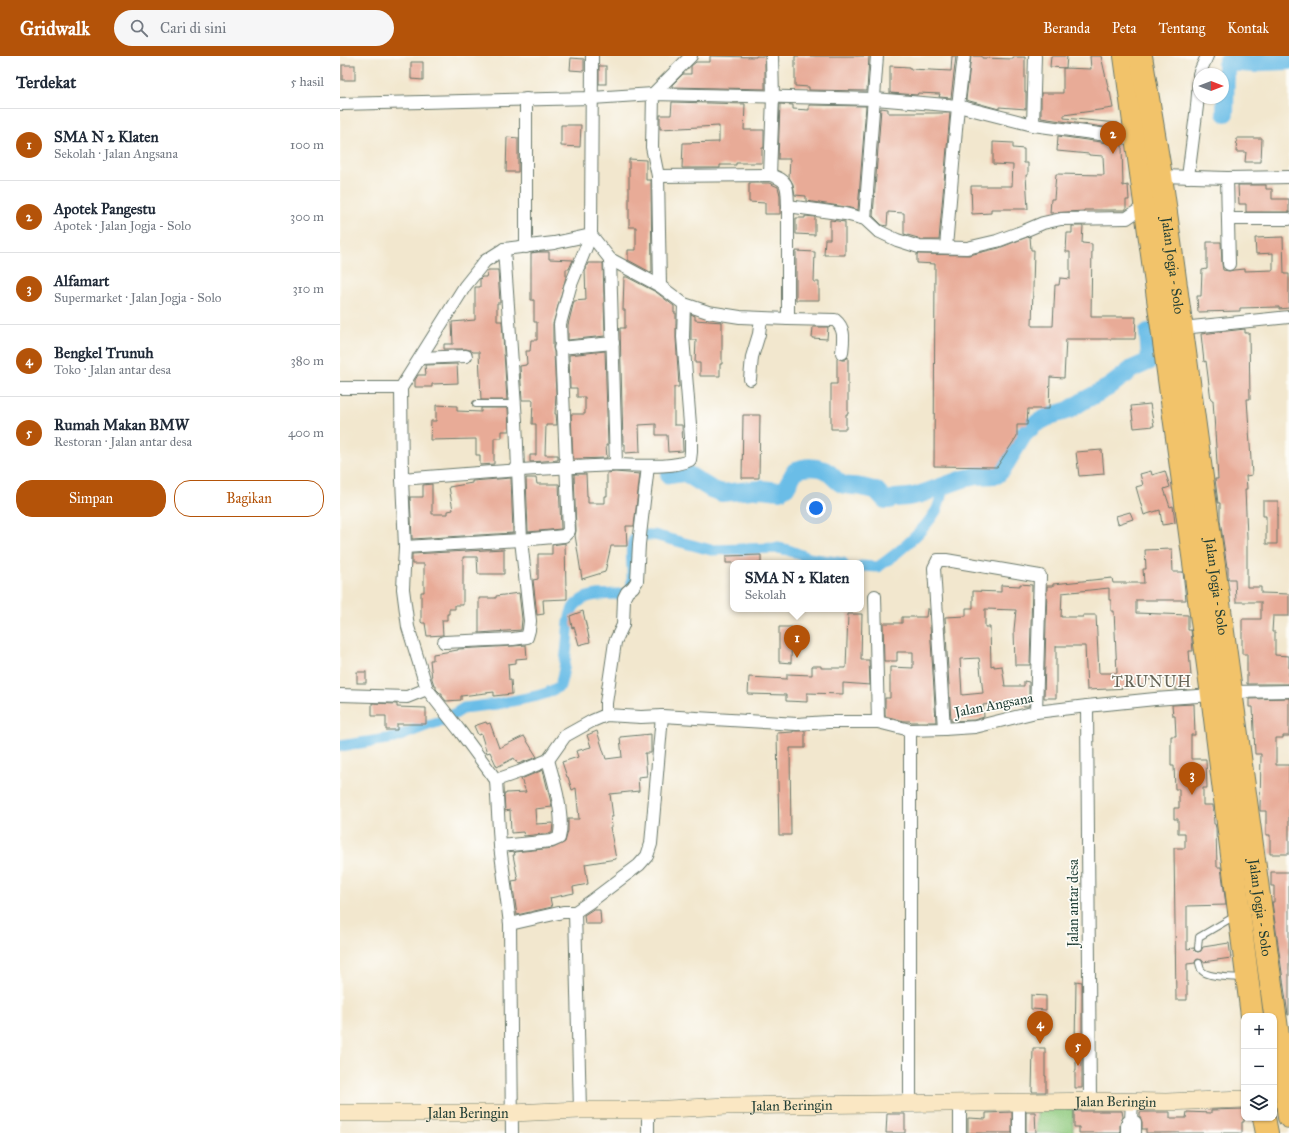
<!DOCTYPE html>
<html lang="id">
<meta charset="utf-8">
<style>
:root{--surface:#fff;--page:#f6f6f7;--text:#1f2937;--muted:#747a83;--line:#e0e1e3;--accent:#b45309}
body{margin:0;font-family:"IM FELL Great Primer",serif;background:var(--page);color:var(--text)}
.controls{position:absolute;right:12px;bottom:12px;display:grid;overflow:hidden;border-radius:8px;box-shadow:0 1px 3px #0004}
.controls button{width:36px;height:36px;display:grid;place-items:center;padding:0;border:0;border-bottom:1px solid var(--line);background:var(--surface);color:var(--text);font:20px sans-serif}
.compass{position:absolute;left:853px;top:12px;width:36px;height:36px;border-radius:50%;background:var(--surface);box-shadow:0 1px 3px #0004;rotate:90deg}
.you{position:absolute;left:476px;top:452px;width:14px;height:14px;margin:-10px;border:3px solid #fff;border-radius:50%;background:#1a73e8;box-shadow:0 0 0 6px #1a73e833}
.badge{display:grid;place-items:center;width:26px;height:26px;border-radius:50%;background:var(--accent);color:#fff;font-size:13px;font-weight:700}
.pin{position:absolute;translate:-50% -33px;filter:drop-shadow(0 1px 2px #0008)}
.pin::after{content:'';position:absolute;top:21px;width:14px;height:12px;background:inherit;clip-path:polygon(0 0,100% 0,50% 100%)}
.popup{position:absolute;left:390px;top:504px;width:134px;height:52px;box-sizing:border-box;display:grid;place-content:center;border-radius:8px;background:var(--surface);filter:drop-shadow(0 1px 3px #0005);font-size:13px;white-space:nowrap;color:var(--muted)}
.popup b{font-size:15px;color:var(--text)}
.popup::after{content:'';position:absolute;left:50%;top:100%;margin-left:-8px;border:8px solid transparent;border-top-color:var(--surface)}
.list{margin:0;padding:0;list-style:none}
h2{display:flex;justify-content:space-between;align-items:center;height:52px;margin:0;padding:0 16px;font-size:17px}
h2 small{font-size:13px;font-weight:400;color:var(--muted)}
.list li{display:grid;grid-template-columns:26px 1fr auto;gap:12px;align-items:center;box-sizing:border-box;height:72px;padding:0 16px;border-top:1px solid var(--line)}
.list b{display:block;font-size:15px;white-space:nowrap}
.list p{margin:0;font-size:13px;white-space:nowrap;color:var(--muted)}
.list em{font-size:13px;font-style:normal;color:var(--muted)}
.actions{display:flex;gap:8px;padding:12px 16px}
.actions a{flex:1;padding:9px 0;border:1px solid var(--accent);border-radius:16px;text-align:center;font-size:14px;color:var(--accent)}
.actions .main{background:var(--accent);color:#fff}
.icon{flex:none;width:22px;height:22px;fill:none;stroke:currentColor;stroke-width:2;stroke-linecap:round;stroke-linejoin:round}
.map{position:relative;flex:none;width:949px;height:1077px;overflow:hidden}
header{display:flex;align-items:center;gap:24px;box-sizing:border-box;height:56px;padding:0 20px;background:var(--accent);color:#fff}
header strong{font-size:19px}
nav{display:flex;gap:22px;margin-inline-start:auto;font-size:14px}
.search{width:280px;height:36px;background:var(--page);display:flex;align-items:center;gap:10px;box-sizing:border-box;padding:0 14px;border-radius:22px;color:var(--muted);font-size:15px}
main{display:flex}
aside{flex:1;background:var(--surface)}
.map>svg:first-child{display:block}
.green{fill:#90ca7f;stroke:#58845a}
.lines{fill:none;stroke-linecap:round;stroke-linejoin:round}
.canal{stroke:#6bbde7;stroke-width:11}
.river{stroke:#6bbde7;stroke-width:18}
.building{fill:#e8ab97;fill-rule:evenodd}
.lane-casing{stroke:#69786a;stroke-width:8}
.street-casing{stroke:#69786a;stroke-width:14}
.secondary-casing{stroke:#69786a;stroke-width:18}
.highway-casing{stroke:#69786a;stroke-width:24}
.lane{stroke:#fff;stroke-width:6}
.street{stroke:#fff;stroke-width:12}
.secondary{stroke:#fae7c3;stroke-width:17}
.highway{stroke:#f2c36a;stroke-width:22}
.labels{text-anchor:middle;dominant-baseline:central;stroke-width:3.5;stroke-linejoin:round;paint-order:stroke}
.street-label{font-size:14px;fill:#1f3d34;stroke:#fdfcf7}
.quarter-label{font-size:16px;letter-spacing:1px;fill:#656457;stroke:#fdfcf7}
</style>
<header>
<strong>Gridwalk</strong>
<div class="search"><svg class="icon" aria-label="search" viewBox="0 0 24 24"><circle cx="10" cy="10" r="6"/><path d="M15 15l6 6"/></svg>Cari di sini</div>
<nav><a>Beranda</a><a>Peta</a><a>Tentang</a><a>Kontak</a></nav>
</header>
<main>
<aside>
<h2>Terdekat<small>5 hasil</small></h2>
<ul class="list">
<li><span class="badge">1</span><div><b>SMA N 2 Klaten</b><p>Sekolah · Jalan Angsana</p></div><em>100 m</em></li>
<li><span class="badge">2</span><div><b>Apotek Pangestu</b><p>Apotek · Jalan Jogja - Solo</p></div><em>300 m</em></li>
<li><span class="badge">3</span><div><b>Alfamart</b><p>Supermarket · Jalan Jogja - Solo</p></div><em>310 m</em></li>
<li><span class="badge">4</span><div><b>Bengkel Trunuh</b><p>Toko · Jalan antar desa</p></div><em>380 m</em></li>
<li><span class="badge">5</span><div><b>Rumah Makan BMW</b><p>Restoran · Jalan antar desa</p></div><em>400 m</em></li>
</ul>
<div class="actions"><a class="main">Simpan</a><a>Bagikan</a></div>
</aside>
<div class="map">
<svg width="949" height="1077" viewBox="0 0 949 1077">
<rect width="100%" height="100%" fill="#fdfcf7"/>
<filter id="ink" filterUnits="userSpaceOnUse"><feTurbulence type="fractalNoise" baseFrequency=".025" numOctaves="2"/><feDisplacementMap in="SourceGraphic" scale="8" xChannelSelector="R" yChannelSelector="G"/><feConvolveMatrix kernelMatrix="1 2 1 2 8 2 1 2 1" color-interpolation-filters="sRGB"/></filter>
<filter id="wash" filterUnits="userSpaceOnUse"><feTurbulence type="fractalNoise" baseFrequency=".012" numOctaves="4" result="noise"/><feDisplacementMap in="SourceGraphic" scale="16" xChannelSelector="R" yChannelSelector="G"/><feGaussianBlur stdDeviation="0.9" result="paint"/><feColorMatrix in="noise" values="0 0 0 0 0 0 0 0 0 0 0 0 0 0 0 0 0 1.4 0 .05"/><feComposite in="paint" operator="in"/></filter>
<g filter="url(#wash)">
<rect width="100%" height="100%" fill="#f2e7ce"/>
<rect class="green" x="697" y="1053" width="36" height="24"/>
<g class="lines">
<g class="canal">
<path d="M521,510l17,1c20,-14 44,-34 58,-56 5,-9 4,-19 10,-26"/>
<path d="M0,690l54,-8 34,-13 17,-5 19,-12 33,-4 40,-8 10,-3 13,-7c3,-11 5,-21 6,-33 2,-13 1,-31 6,-43 2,-5 6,-8 11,-11 13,-8 42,-2 47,-8 7,-15 -5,-43 7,-56h17l57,15 67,-2 10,2 21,8 34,5"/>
</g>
<g class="river">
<path d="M885,57l1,-48 1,-3 29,2 4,-2 29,-1"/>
<path d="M329,419l14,-2 4,1 24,15 11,4 39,-4 19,2 6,-4 9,-16c9,-5 24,-5 33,1 5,4 9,10 14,12 6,3 13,1 19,3 6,1 9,3 15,3l9,10h4l6,-2 13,-1 10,-2 45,-16 13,-3 21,-1 5,-5 22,-36 11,-10 15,-8 19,-6 14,-9 26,-14 23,-18 18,-8v-2l-2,-27"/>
</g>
</g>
<g id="blocks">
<g class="building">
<path d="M370,0l46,1v-1h9v33l-93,-2v-2l11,-11h8v-8l5,-4h14z"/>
<path d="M455,0h74l-2,35 -58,-1v-3l-14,-1z"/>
<path d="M612,0h4l-5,42 -12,-1 1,-3 -22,-1 -1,2 -27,-2v-27l20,1v2l41,2z"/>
<path d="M631,0h11v2l31,1v-2h12v35h1v17l-27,-2v2l-33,-9z"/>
<path d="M711,0h16l-1,12 -16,-1z"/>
<path d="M750,0h11l8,35h1l3,17 -49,7v3l54,5 -1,6 -76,-11v-25h22v-25l28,1z"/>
<path d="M231,2l13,1v12l-14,-1z"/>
<path d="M71,6h12v18l-12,-1z"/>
<rect x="2" y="9" width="13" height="15"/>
<rect x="259" y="10" width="7" height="18"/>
<path d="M332,46l73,2 -1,26h20v18h-2v15h-26v2h-16v3h-38l1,-25 36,-1v-16l-59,3v-14h11z"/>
<path d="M440,48l13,1v4l16,1v-5l57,1 -8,104 -12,-3 -40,-6v-5l-11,-1 -2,-11 -4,-7 1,-18h-12z"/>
<path d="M541,52l7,1v4h62l-11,127h-19l-2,-2 -14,-4v-21l-16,-1 -1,14 -5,-1 -9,-9z"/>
<path d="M221,69h20l-1,22 -19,-1z"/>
<path d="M718,80l64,9 1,41 5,-1 1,15h-3v10h-42v1l-34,2 1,-14h3l2,-25 48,1 -1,-19 -14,-1v-1l-32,-3z"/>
<path d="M167,81l11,1v34h-12z"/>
<path d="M897,82h25l-1,24h-16l1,-10h-10z"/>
<path d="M653,86l20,1v5l11,1v14h4v12h-2l2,34h-37v4l-19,1 -1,-28h41l1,-21 -20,-1z"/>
<path d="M289,103l17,1v20h5l1,93 -24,-13v-10h8v-23h-7z"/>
<path d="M409,127h20l9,4 2,8v19h-15v-11l-16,-1z"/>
<path d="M898,129h28v4h6v10h17v13h-43v-8h-7z"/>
<path d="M465,160l10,1v18l-19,-1v-16h9z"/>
<path d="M490,164l15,2v33h-21l1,-16h5z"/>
<path d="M732,170h11l-1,17 10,1 -1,73h45l-1,22h-69l-2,39 -14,-1 -1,32h-21l-1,16h-10v11l-20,31 -63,-1 1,-202 -18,-1v-9l52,1 30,-7 31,-12 1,14h3l-2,76h21l2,-41h4l1,-7 10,1v-27h-4l1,-19h5z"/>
<path d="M943,181l1,37h5v34l-10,1v-2l-39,1v3l-42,1 -1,-16h4l1,-26 5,-1v-27h14l1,22 1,6 6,1 5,-1 11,-1v2l28,-1v-17l-17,1 -1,-16z"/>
<path d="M456,195l19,1 -1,30h5v18h-23z"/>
<path d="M198,196h11v7l24,1 -4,9h-3v8l-13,47v24l1,4 2,42 -1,20h1l1,11h-11l-1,30h13v5l-28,2v-7h6v-31h-4l1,-24h-11l-2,-34 6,-1v-1h1l-1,-13h4l1,-11h6v-18h-3v-22h-3v-47z"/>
<path d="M248,207h15l2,73 -37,4v-15l6,-24 12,-1 -1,-31z"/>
<path d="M148,214h10l2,33h-3v18h5l5,79h-26l-2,-48h-6l-3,-2 -4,-1h-22v-5h9l-1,-22 23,-2v-33h5v-8l2,-2h4z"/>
<path d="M284,221h3l29,15 18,14v7h2v25l3,49h-5v38h8l1,26 -15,1 -1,-17h-11v-11l-17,1 1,27 -15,1v-9h-2l-3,-116h5v-18h-2z"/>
<path d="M351,258l4,2v4l27,2v42h-2v12h-20v-13h-5l1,-23h-5z"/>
<path d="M473,271h15l-1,12 -15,-1z"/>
<path d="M905,273v4h4l1,66h-3l5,76 -6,1 1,13h-2l2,48v50h14v6l28,1v22h-16l-1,16h3v23l14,1v28h-42v-30h-5v-35h19v-17h-25l-1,-23h-7v-12h-1l-7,-47v-17h-2l-3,-24h3l-5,-79h-2l-5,-39 -2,1 -3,-28z"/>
<path d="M265,295l3,94h-2l1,13 -34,1 -2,-45h14v-17h-8v-9h-7l-1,-33z"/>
<path d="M508,301v57h-2v15h-15v-45h6v-26l5,2h3z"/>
<path d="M117,308l1,19 -26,1v3h-17v-7l3,-5h8l-1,-10z"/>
<path d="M810,348l4,22 -20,2 -3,-22z"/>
<path d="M96,349l21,1v5l24,1v-4h27l1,23h-7v7h-8v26l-14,1v-10h-4v-16l-46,1 1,-19h5z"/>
<path d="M403,359h17l-1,63h-17z"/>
<path d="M762,394l2,24 -25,2 -3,-24z"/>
<path d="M811,415l1,4 13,-4 5,16 -6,2 6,18 3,-1 2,17 -13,2 -2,-15 -16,5 -8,-28 7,-2 -3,-11z"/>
<path d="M275,416l25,2 -6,52h-8l1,20h-16l-6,26 -23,7 -7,-44 1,-4 -2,-57h12l1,22h1v7h17v-7h2v-23z"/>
<path d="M171,422l2,55 -101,6 -2,-42h13v-12l9,-1v30h16v-3l5,-1 -4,-23 23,-4v-2z"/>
<path d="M186,422h10l1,6h22l2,45 -33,3z"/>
<path d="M923,445h15v14h-1v29h-11v-28h-3z"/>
<path d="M790,456l3,7 -15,5 -2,-8z"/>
<path d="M225,487l1,46h1v10l-24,1 1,14 -7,1 -4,-35 5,-1v-25h14v-9z"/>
<path d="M164,493v25h-26l-1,-17h-14v48h-8v4h-6v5h-2v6h-5l1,15 -16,1 -2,-13h-3l-1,-1v-30h3v-28h-12v-10z"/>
<path d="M832,493l1,23h10l3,28h-50v13l52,2v15h3l2,21h-4l2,25h-4v13l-11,1 -1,-12 -29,2v5l-17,1v2l-42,2 -2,-44h-29v52h-12l3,-112h6v-2l59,-6 1,5h31l-1,-14h3l-1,-19zM769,532v12h2v11h3l3,62h-18l-3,-58h-13v2h-22l1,-24z"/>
<path d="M421,499v8h-35v-7z"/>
<path d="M680,528l12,1 -2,80h-15l-1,-35 2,-20 -31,-1v18h5l1,39 3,-1v2l8,-1 3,20h19v-5l5,1v24h-6v-1h-16v-3l-24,3 1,12 -10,3 -23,1 -6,-104 21,-1v-8h7v-17l28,1v-7l19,1zM639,602l4,35 -21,2 -2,-36z"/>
<path d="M179,537l3,26 -1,11 -42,3v-35h17v-2z"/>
<path d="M587,553h2l7,113h-25l-1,-1h-6l-19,-5v-18h5v-31l23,1v-16h-16v9h-13l-1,-38h19v-6h24z"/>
<path d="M243,555l7,31 -11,3 -5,-18 -2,1 -2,-12z"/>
<path d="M508,558h14l-1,46h8l1,25 -27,-2v11l-36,-1v9l-21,-1v-6l-38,-1 1,-17 38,2v-5l25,1v-9h9v2h25z"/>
<path d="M439,571h13l-1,36 -12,-1z"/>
<path d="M186,589l1,13 -11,1v4l-8,1 1,16h2l1,14 -18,2v-4l-33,4v4l-15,1 -4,-5v-3h-2l-4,-4v-4h-2l-2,-6 -2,-19h3v-6l25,-4v-1l55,-3z"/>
<rect x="17" y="616" width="9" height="11"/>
<path d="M949,642v38h-6v2h-7v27h13v89h-19v-19h-4v-24h-6v-3l1,-54h-6l-2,-47h-4v-8z"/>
<path d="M32,647l25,1v3l29,1v16h-29v6h-11v-14h-14z"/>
<path d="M854,648l1,31h-4v24h15l1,29h-4v17h10l1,19h1l1,4 1,39h4l5,38 -39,1v43l7,-1 1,3 3,1 3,-1 2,-4 26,-4 2,15 -28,4 -1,-2 -4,-1 -2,1 -1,3 -8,1v36h-11l-2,-152h11v-15h-7v-14h-4v-11h5v-19h-4l-1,-23h-3v-30h5l-1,-20h-2l-1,-11z"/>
<path d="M146,666l1,2 3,-1 9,25 25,-12 13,21 -19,7 -4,-6 -17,9 -7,-15 -3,1 -6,-19 -3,1 -4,-9z"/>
<path d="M257,675l9,28 16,-2 -2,-20 31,-3v19h-6l2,23 -9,1 1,14 -29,3 3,23h-2l1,10h-2l6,32 -31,5 3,20 -15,3 1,6 -24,5 2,9 -35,8 -5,-34 6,-1 -5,-25h2l-1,-3 39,-4 12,-6 3,-11v-12h11l-3,-31 -4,2 -4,-13h-1l-5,-15 16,-5 -2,-6 15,-4 -4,-12z"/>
<path d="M453,675h12v17h-15l1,87h-12l-2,-102 16,-1z"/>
<path d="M203,714l9,37 -17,2 1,15 17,-1 -1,10 -28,3 -1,-4 -12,1 -1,-23 -5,1 -1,-17h2v-1l20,-1 -5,-13z"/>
<path d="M931,816h18v143h-1l-16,-113h2v-16h-3z"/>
<path d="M255,852v2h5l1,14h-16l-1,-9z"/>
<path d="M736,925l6,1v106h-7v-17h1v-25h-1z"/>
<path d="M691,939l15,1v14l-15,-1z"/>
<path d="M693,992h12v28h1v16h-14z"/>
<path d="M904,1053v13h-2v11h-96v-4h-4v-7l-2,-5v-5h30v6h16l1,-6 24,1v-3z"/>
<path d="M734,1055h48l1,6 -3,7v9h-41v-6h-5z"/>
<path d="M672,1056v21h-44v-15l18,1v-6z"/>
<path d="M686,1056h9l1,21h-10z"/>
<path d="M547,1058h18v19h-19z"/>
</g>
</g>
</g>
<g filter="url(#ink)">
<use href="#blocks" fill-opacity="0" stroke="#69786a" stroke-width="1"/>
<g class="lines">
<g class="lane-casing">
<g id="lane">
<path d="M136,348h38"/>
<path d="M858,892l1,-11 36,-21"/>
<path d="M859,907c1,3 1,6 3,8 7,7 31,6 41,7"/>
</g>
</g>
<g class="street-casing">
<g id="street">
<path d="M859,18l8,-18"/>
<path d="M186,43v148"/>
<path d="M0,48l252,-6 61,-4 222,5 83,7 75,19 104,14"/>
<path d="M693,69l2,-69"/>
<path d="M430,119l3,-78 -1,-41"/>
<path d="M318,120l112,-1c20,5 17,13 18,31v113l47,1c11,9 8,20 7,33"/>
<path d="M821,120l66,2 2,86"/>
<path d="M848,121l9,-71 2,-25"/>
<path d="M887,122l62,-1"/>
<path d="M448,150l57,8 20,5 13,12 19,9 22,7 48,1 30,-7 27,-10 19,-8 18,-4 66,-1 19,-13 3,-1"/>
<path d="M525,163l12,-163"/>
<path d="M888,163h61"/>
<path d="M606,191l12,-141 6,-50"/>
<path d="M270,203l6,206"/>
<path d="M320,230l-2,-110 -6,-29 1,-53 38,-38"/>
<path d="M842,272l107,-11"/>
<path d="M220,292l53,-5"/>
<path d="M81,302l45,-2"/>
<path d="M410,323l2,-22 7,-23 2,-16"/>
<path d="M0,332h61"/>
<path d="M62,423c71,-6 141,-11 213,-14 19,0 59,4 75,-5l1,-8v-15l-8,-100 1,-33"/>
<path d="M65,491l116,-7 43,-4 5,-5 -9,-207 10,-37 21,-52 1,-179"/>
<path d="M535,540l3,126"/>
<path d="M104,586l69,-3 14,-2 2,-7 1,-9 -9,-81 -5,-119 -12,-172"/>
<path d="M0,639l67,2 20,-8"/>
<path d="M747,650l3,395"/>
<path d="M266,659v-12l9,-61 8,-17 1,-27 3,-6 6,-5 4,-6 2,-37 9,-78"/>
<path d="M604,673l-10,-161 4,-8h8l94,16 -4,136"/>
<path d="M570,674v374"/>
<path d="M156,724l23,-8 29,-12 17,-24 27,-15 14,-6 35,2 21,-1 135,8 31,-2h50l32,8 34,-1 31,-2 61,-15 51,-6 68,-7 57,-4 19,-3 58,-1"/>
<path d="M160,790l52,-5 7,-3c6,-21 -5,-57 -11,-78"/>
<path d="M170,868l53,-12h12"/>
<path d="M620,1047v30"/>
<path d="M679,1047v30"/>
<path d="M240,1054l-5,-198 15,-10 49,-37 8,-9 4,-12 11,-128"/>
<path d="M308,1054v23"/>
<path d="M791,1064l4,2v11"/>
<path d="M172,1077l-2,-209 -10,-78 -4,-66 -36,-49 -33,-42 -19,-62 -5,-38 2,-42 -3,-68 -1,-91 64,-102 20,-25 19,-12 50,-6 37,-8 19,24 50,27 24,18 24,8 32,5 48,2"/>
<path d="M787,1077v-7l1,-4 3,-2 1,-19"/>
</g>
</g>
<g class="secondary-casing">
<g id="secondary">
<path id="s1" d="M0,1057h172l68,-3h68l79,-4 381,-5 58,1 78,-3"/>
</g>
</g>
<g class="highway-casing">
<g id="highway">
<path d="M785,0l87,639 40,321"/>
<path id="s2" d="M801,0l20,120 128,941"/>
<path d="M924,1062l3,15"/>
</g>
</g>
<use href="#lane" class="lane"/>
<use href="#street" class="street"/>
<use href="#secondary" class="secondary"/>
<use href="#highway" class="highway"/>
</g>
</g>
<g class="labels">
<g class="street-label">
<text stroke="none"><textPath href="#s2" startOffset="212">Jalan Jogja - Solo</textPath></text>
<text stroke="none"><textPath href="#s2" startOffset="536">Jalan Jogja - Solo</textPath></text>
<text transform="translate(654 649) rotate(-11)">Jalan Angsana</text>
<text transform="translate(733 847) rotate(-90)">Jalan antar desa</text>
<text stroke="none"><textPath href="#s2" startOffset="860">Jalan Jogja - Solo</textPath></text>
<text stroke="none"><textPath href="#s1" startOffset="776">Jalan Beringin</textPath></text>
<text stroke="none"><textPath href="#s1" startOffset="452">Jalan Beringin</textPath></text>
<text stroke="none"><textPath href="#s1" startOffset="128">Jalan Beringin</textPath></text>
</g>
<g class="quarter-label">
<text x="812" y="625">TRUNUH</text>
</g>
</g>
</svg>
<div class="controls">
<button>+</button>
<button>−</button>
<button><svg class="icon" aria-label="layers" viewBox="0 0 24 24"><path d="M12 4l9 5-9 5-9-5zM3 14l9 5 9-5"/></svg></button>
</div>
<svg class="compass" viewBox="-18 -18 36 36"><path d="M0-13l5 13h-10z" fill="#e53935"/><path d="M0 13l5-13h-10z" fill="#747a83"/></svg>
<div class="you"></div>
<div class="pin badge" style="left:457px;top:602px">1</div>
<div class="popup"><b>SMA N 2 Klaten</b>Sekolah</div>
<div class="pin badge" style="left:773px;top:98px">2</div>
<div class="pin badge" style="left:852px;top:739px">3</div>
<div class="pin badge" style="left:700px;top:988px">4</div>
<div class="pin badge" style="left:738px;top:1010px">5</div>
</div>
</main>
